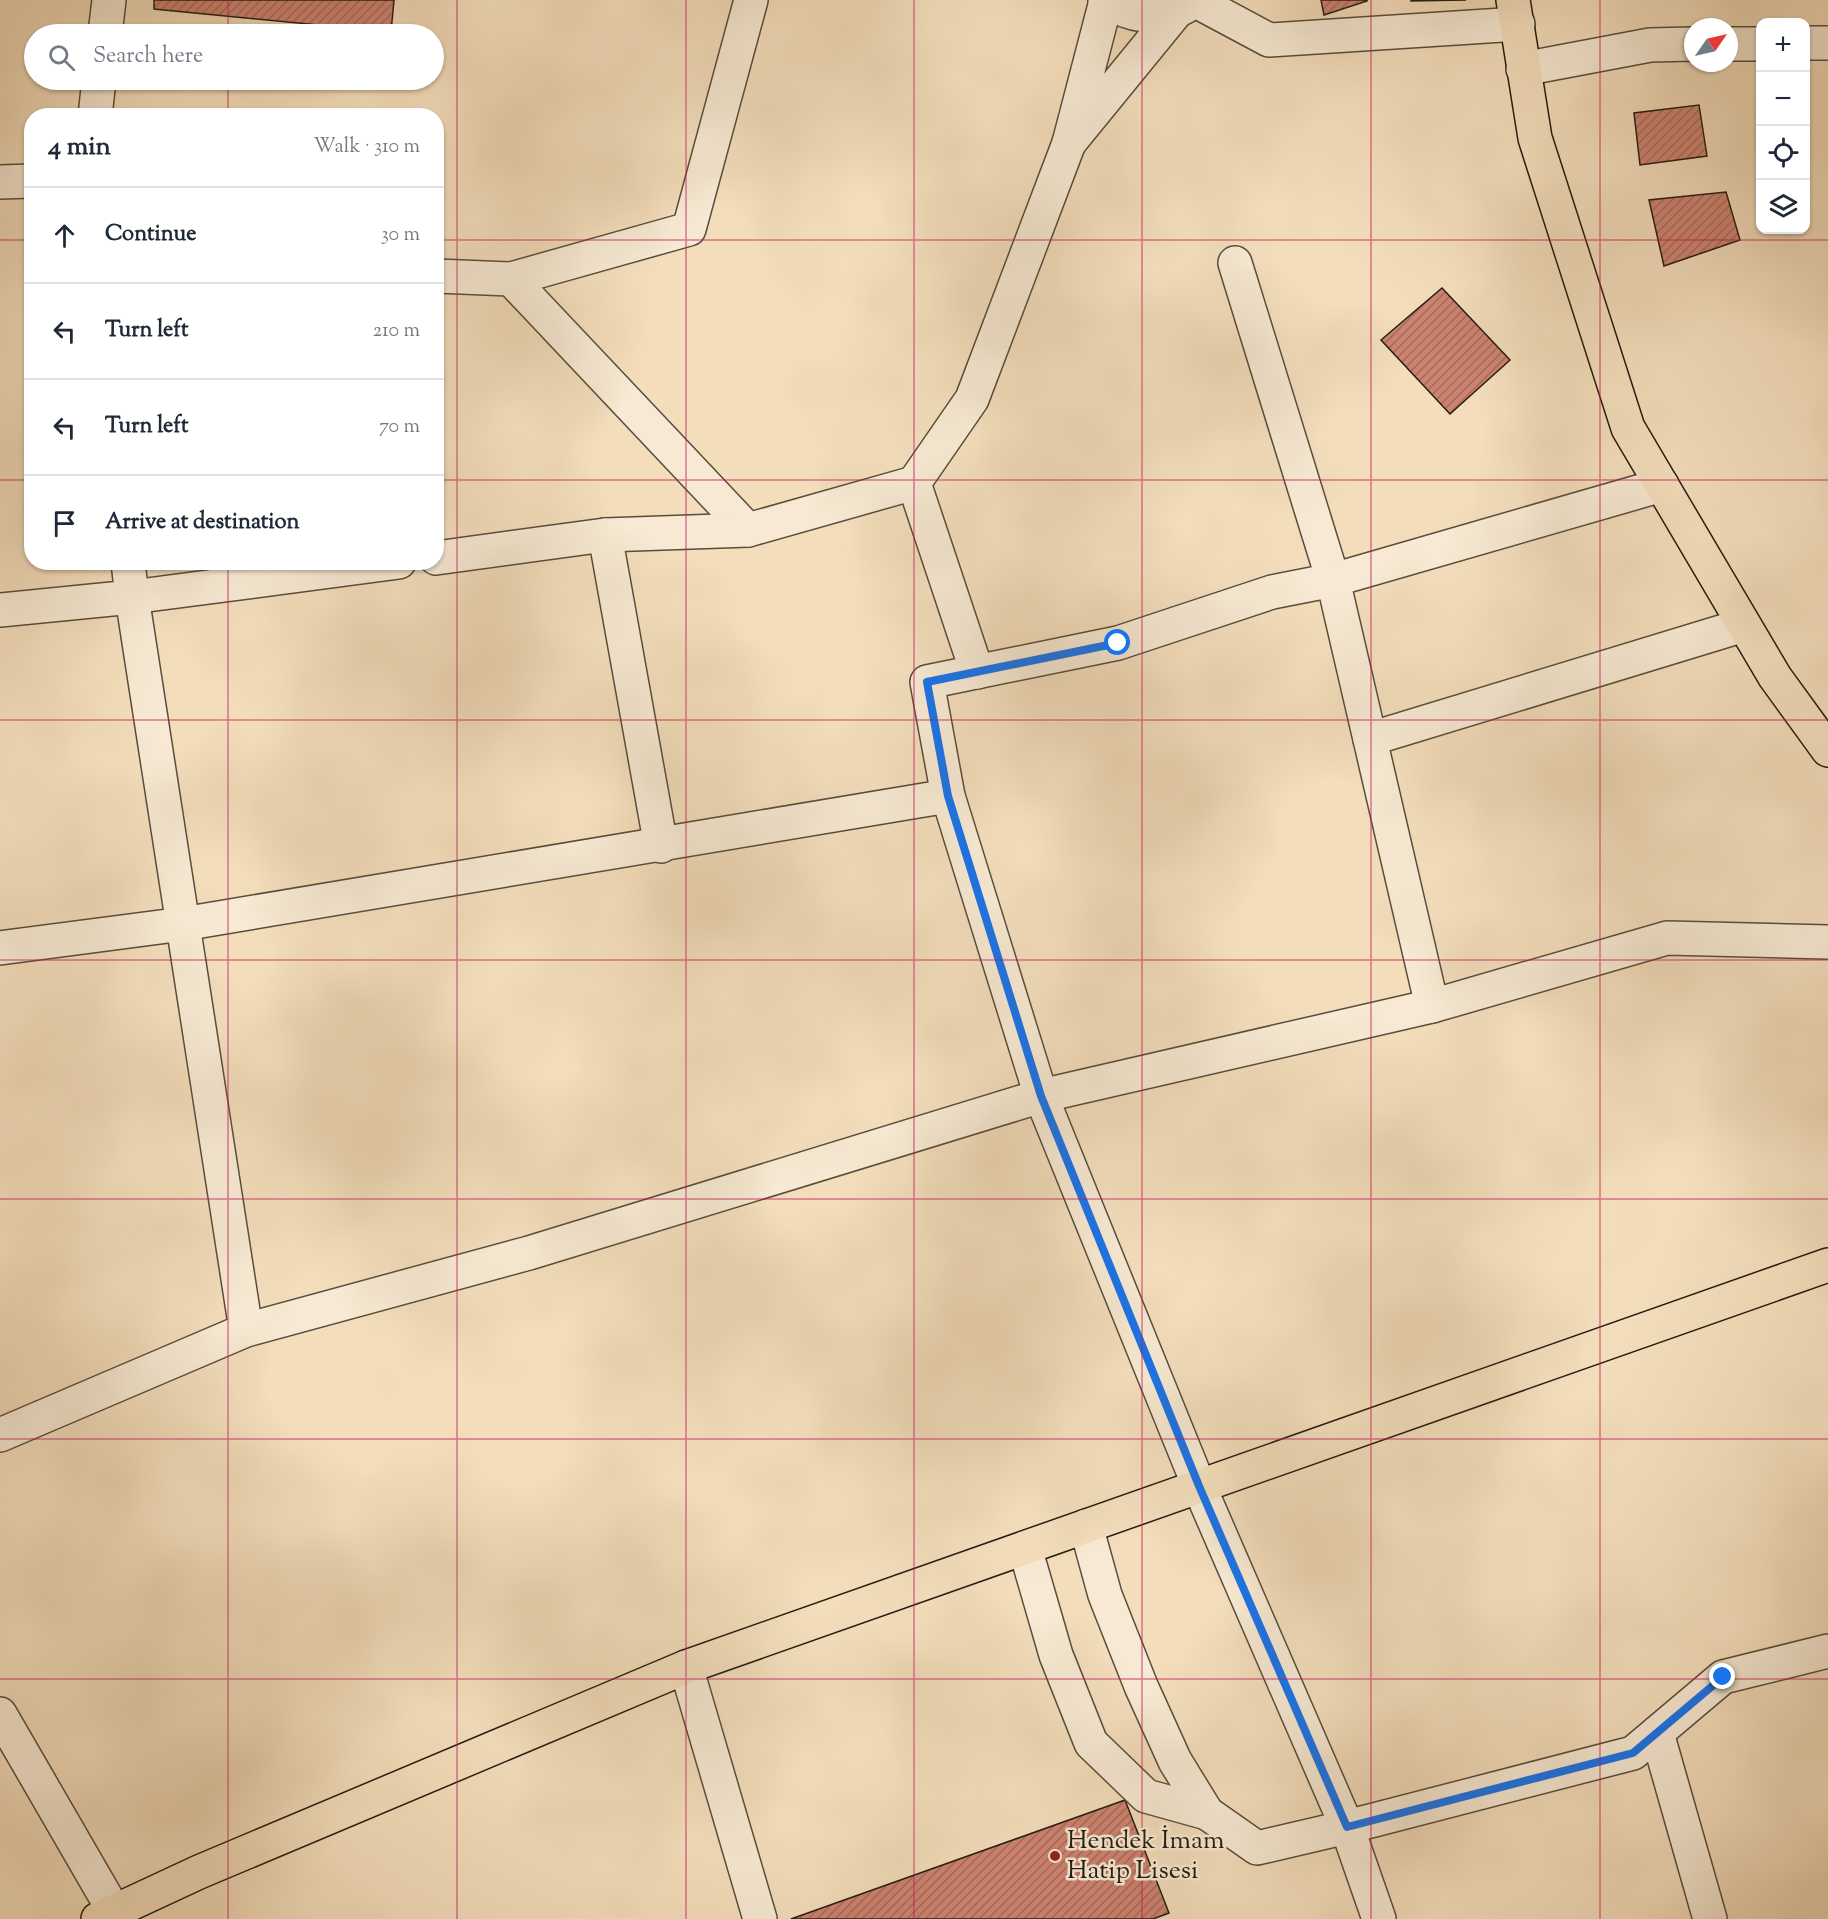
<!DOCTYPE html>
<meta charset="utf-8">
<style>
:root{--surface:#fff;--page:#f2f2f3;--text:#1f2937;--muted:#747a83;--line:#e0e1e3}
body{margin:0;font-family:"Sorts Mill Goudy",serif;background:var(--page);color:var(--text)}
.controls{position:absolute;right:18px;top:18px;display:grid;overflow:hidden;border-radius:12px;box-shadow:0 2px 4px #0004}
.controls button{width:54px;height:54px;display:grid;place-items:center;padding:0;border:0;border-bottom:2px solid var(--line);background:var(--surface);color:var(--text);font:30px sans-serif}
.compass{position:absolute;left:1684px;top:18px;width:54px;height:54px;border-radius:50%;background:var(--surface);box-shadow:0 2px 4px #0004;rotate:56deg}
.stop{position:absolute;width:18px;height:18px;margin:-14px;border:4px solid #1a73e8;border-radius:50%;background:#fff}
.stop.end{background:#1a73e8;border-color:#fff;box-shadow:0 2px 6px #0008}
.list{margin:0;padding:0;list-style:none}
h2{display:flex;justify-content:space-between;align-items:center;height:78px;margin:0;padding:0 24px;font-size:26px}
h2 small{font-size:20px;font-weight:400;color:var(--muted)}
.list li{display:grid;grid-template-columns:39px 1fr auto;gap:18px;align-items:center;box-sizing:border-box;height:96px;padding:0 24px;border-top:2px solid var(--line)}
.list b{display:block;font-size:22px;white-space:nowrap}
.list em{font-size:20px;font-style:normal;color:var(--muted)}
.icon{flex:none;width:33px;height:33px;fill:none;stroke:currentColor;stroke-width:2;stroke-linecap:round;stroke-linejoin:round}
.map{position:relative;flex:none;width:1828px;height:1919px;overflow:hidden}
.search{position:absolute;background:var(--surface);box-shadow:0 2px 4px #0004;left:24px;top:24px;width:420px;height:66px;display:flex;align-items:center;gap:15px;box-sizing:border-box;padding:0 21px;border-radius:33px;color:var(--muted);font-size:22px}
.panel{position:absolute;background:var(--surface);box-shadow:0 2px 4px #0004;left:24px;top:108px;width:420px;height:462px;border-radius:24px}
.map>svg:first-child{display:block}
.building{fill:url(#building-hatch);stroke:#241d12;stroke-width:1.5}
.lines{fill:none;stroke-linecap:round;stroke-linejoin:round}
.minor-casing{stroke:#584d3c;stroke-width:36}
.major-casing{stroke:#241d12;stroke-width:36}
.minor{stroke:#f7e9d3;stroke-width:33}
.major{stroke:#f3ddbb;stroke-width:33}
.route{stroke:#1a73e8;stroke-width:8}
.grid{fill:none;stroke:#c2185b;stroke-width:1.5;stroke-opacity:0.55}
.poi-dot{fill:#8f2418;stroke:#f7e9d3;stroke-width:2}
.labels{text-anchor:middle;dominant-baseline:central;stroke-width:5;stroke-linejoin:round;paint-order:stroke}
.poi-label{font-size:26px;fill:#241d12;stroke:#f7e9d3;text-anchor:start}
</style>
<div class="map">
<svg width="1828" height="1919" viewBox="0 0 1828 1919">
<defs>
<pattern id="building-hatch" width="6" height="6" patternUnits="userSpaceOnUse" patternTransform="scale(1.5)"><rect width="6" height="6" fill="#cd8371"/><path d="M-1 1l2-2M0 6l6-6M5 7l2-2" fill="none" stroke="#a66b5b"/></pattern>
</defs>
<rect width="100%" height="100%" fill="#f3ddbb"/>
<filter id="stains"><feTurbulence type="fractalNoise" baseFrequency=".00333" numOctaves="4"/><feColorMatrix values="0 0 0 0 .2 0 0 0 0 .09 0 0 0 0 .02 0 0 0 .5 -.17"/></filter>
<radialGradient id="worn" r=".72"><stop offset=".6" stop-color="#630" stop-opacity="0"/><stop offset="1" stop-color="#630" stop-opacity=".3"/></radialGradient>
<g class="building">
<path d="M154,0h240l-3,32 -237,-23z"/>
<path d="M1321,0h46v1l-43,14z"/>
<path d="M1411,0h55l-55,1z"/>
<path d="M1699,105l8,51 -67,9 -6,-52z"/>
<path d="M1726,192l14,48 -76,26 -15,-66z"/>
<path d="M1442,288l68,72 -60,54 -69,-74z"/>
<path d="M1125,1800l44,113 -16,6h-362z"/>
</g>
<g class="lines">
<g class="minor-casing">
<g id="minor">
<path d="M1105,0c24,16 54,22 80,7"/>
<path d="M1106,1l-37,142 107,-131"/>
<path d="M1196,1l73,39 249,-16"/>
<path d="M105,34l4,-34"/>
<path d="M1806,43h22"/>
<path d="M1729,44h31"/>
<path d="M1523,69l127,-24 43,-1"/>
<path d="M95,116l4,-36"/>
<path d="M0,182l32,-1"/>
<path d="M1235,263l98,317 99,426"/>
<path d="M436,276l75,3 237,251"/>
<path d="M511,279l178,-50 62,-229"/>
<path d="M1662,485l-329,95 -61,12 -154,51 -191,39 21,114 93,300 158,390 148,341 286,-74 90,-76 105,-26"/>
<path d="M605,535l56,311"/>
<path d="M436,558l169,-23 143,-5 166,-47"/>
<path d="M0,610l132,-13 -4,-35"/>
<path d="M977,672l-63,-189 58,-84 97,-256"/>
<path d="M1370,739l374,-114"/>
<path d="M0,948l183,-24 765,-128"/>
<path d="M246,1330l-114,-733 267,-35"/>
<path d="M0,1435l246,-105 283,-77 512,-157 391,-90 235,-68 161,4"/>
<path d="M1086,1526l19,69 36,91 34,75 32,52 50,35 90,-21 32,92"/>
<path d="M1025,1548l31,107 35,88 55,53 61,17"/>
<path d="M686,1667l74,252"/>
<path d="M0,1714l114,197"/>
<path d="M1657,1733l53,186"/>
</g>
</g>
<g class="major-casing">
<g id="major">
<path d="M1513,0l22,138 93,290 147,249 53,73"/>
<path d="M98,1919l101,-47 487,-205 1142,-402"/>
</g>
</g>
<use href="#minor" class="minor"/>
<use href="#major" class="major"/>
</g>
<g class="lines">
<path class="route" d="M1118,643l-191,39 21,114 93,300 158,390 148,341 286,-74 90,-76"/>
</g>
<path class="grid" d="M228,0v34M457,0v1919M686,0v1919M914,0v1919M1142,0v1919M1371,0v1919M1600,0v1919M228,80v36M0,240h32M436,240h1392M0,480h32M436,480h1392M228,562v1357M0,720h1828M0,960h1828M0,1199h1828M0,1439h1828M0,1679h1828"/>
<circle class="poi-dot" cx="1055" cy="1856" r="6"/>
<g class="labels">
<g class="poi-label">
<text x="1067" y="1841">Hendek İmam<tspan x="1067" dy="30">Hatip Lisesi</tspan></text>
</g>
</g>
<rect width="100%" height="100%" filter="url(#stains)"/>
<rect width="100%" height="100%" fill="url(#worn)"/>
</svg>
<div class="controls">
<button>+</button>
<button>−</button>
<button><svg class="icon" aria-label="locate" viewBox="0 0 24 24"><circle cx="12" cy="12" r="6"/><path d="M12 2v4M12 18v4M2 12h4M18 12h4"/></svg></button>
<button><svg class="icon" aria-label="layers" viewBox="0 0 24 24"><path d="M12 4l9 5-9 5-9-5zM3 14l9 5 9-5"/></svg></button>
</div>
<svg class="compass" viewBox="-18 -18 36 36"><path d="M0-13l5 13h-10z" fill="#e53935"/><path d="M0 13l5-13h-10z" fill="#747a83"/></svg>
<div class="stop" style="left:1118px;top:643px"></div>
<div class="stop end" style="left:1723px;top:1677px"></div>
<div class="search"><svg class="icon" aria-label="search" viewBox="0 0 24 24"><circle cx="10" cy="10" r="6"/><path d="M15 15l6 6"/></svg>Search here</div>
<section class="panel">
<h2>4 min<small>Walk · 310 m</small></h2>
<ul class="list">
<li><svg class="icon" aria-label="ahead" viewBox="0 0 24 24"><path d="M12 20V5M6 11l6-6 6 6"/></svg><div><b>Continue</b></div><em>30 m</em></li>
<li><svg class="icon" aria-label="left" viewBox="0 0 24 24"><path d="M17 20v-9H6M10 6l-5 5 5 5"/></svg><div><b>Turn left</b></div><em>210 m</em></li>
<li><svg class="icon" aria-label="left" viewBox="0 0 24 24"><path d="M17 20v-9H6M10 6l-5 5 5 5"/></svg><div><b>Turn left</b></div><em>70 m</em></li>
<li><svg class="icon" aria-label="arrive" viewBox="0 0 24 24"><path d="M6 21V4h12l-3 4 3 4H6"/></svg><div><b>Arrive at destination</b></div></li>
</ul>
</section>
</div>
